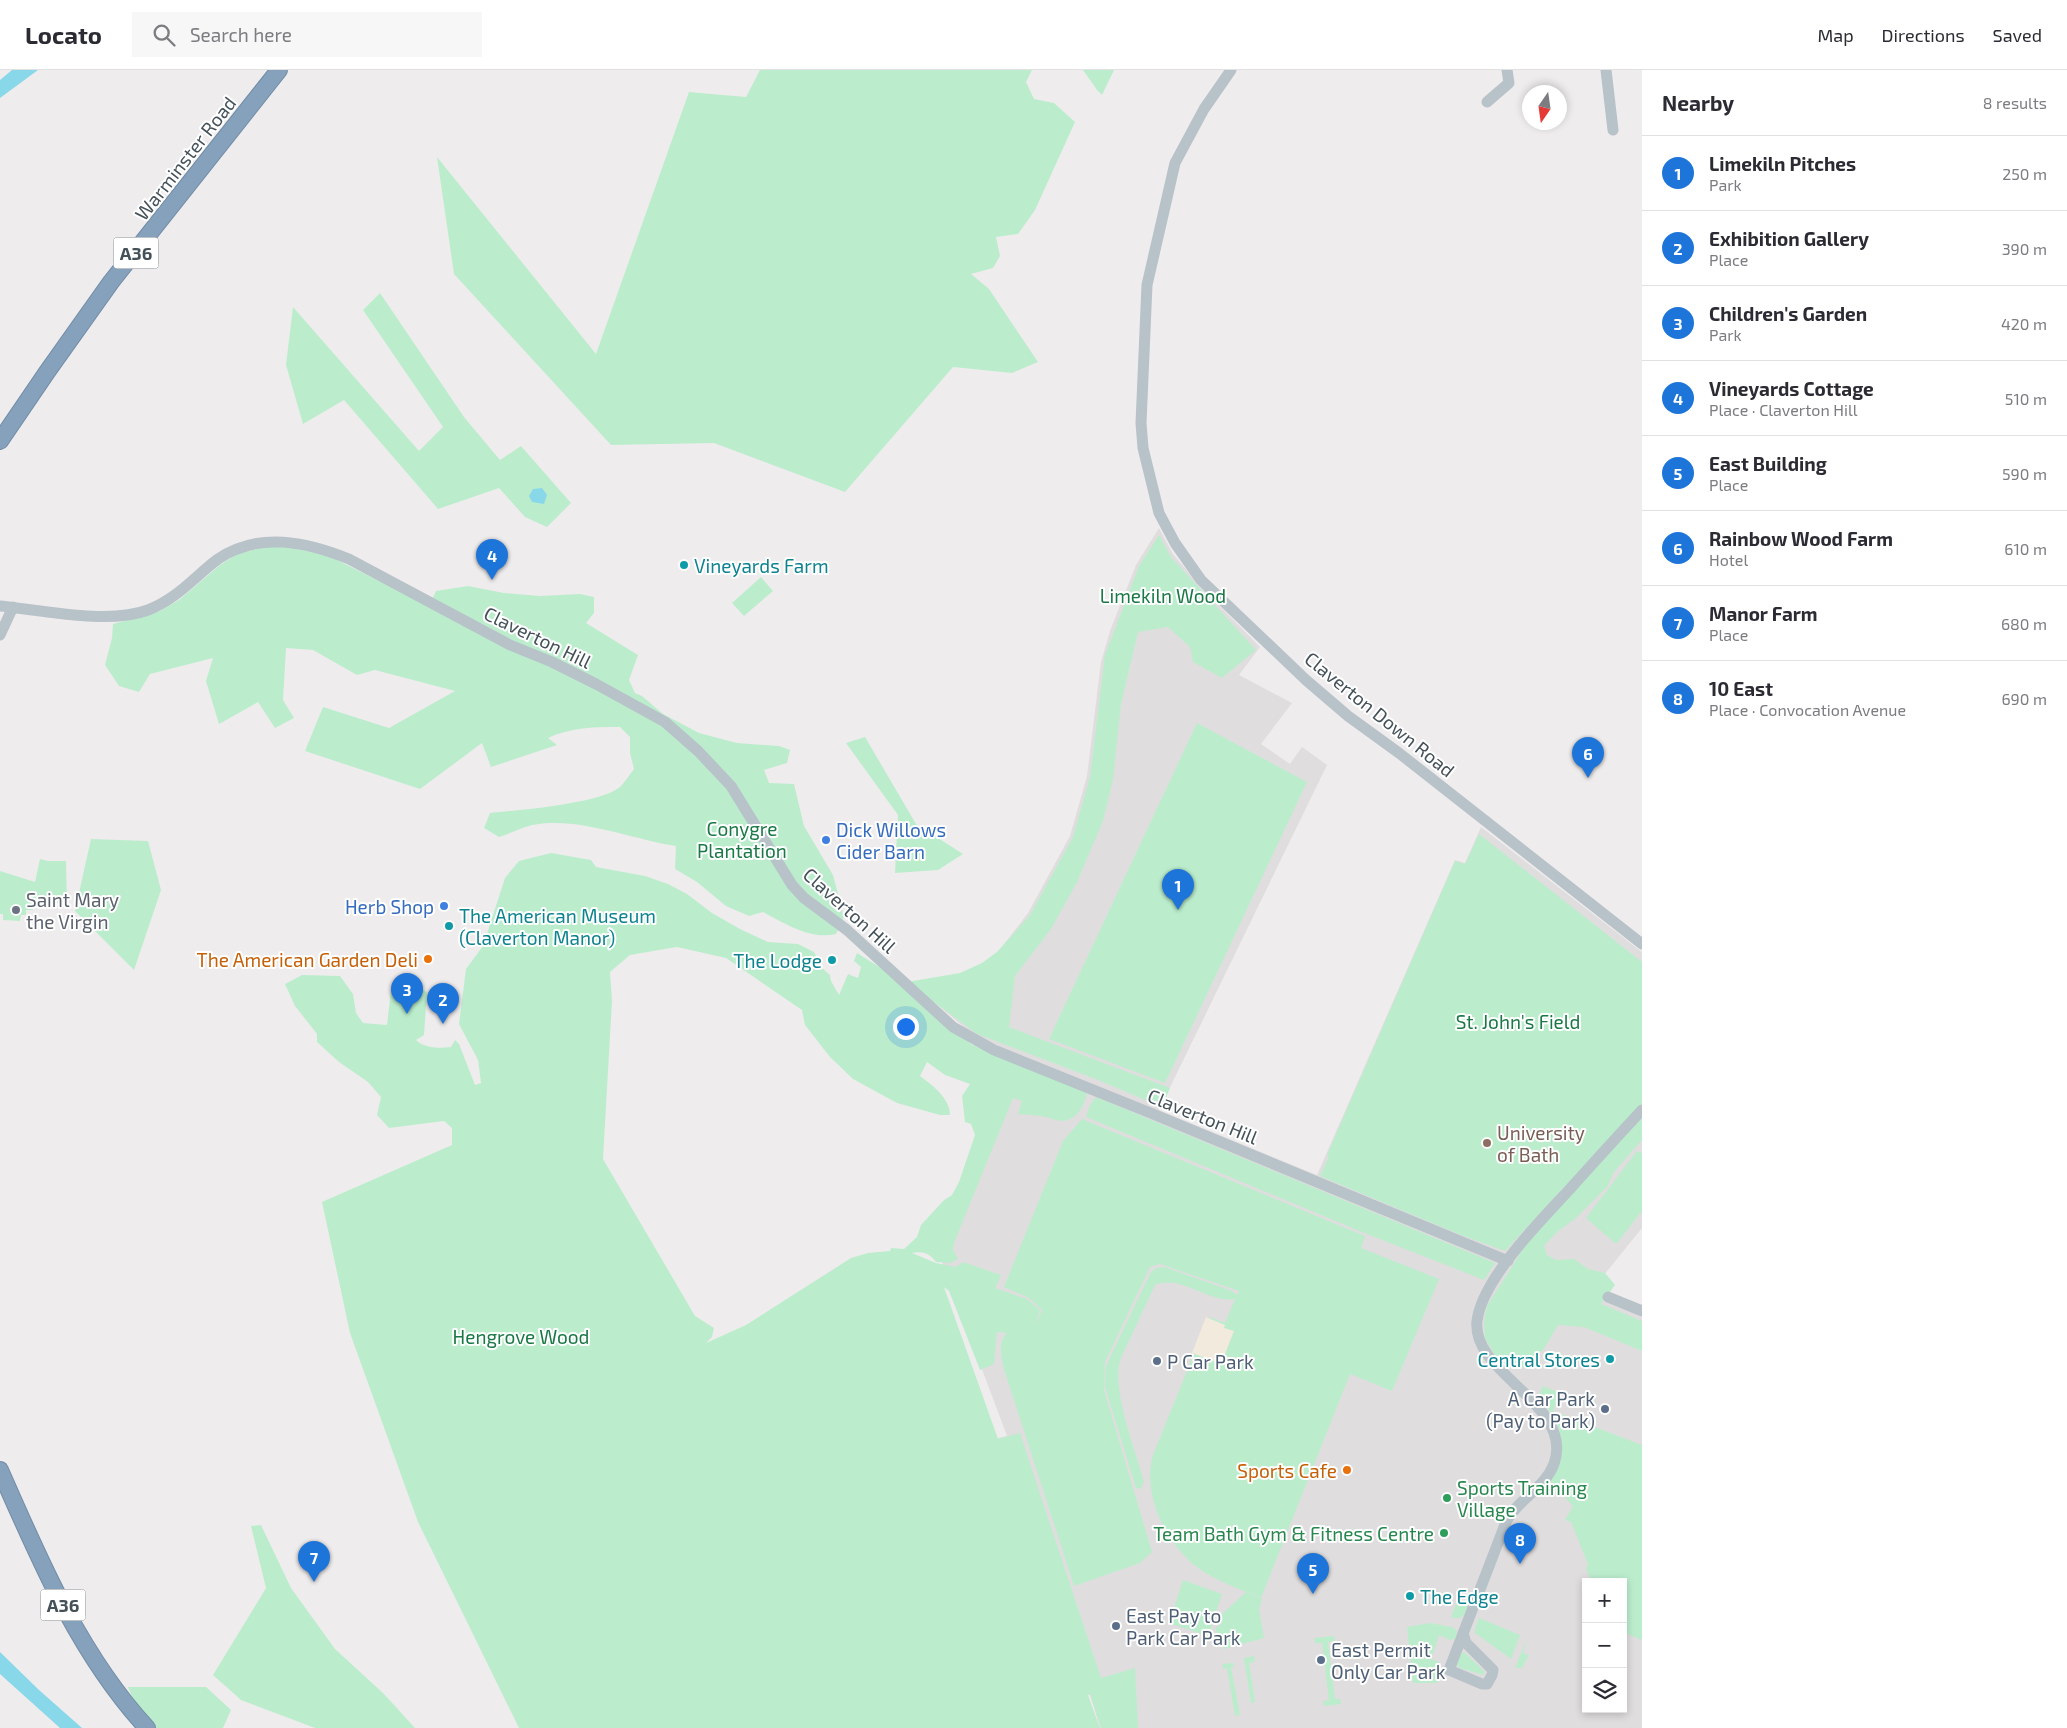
<!DOCTYPE html>
<meta charset="utf-8">
<style>
:root{--surface:#fff;--page:#f7f7f7;--text:#2b2b33;--muted:#7c7c81;--line:#e1e1e2;--accent:#1d75d9}
body{margin:0;font-family:"Exo 2",sans-serif;background:var(--page);color:var(--text)}
.controls{position:absolute;right:15px;bottom:15px;display:grid;overflow:hidden;border-radius:0px;box-shadow:0 2px 8px #0003}
.controls button{width:45px;height:45px;display:grid;place-items:center;padding:0;border:0;border-bottom:1px solid var(--line);background:var(--surface);color:var(--text);font:25px sans-serif}
.compass{position:absolute;left:1522px;top:15px;width:45px;height:45px;border-radius:50%;background:var(--surface);box-shadow:0 2px 8px #0003;rotate:193deg}
.you{position:absolute;left:905px;top:956px;width:18px;height:18px;margin:-12px;border:4px solid #fff;border-radius:50%;background:#1a73e8;box-shadow:0 0 0 8px #1a73e833}
.badge{display:grid;place-items:center;width:32px;height:32px;border-radius:50%;background:var(--accent);color:#fff;font-size:16px;font-weight:700}
.pin{position:absolute;translate:-50% -41px;filter:drop-shadow(0 1px 2px #0008)}
.pin::after{content:'';position:absolute;top:26px;width:18px;height:15px;background:inherit;clip-path:polygon(0 0,100% 0,50% 100%)}
.list{margin:0;padding:0;list-style:none}
h2{display:flex;justify-content:space-between;align-items:center;height:65px;margin:0;padding:0 20px;font-size:21px}
h2 small{font-size:16px;font-weight:400;color:var(--muted)}
.list li{display:grid;grid-template-columns:32px 1fr auto;gap:15px;align-items:center;box-sizing:border-box;height:75px;padding:0 20px;border-top:1px solid var(--line)}
.list b{display:block;font-size:19px;white-space:nowrap}
.list p{margin:0;font-size:16px;white-space:nowrap;color:var(--muted)}
.list em{font-size:16px;font-style:normal;color:var(--muted)}
.icon{flex:none;width:28px;height:28px;fill:none;stroke:currentColor;stroke-width:2;stroke-linecap:round;stroke-linejoin:round}
.map{position:relative;flex:none;width:1642px;height:1658px;overflow:hidden}
header{display:flex;align-items:center;gap:30px;box-sizing:border-box;height:70px;padding:0 25px;background:var(--surface);border-bottom:1px solid var(--line)}
header strong{font-size:24px}
nav{display:flex;gap:28px;margin-inline-start:auto;font-size:18px}
.search{width:350px;height:45px;background:var(--page);display:flex;align-items:center;gap:12px;box-sizing:border-box;padding:0 18px;border-radius:0px;color:var(--muted);font-size:19px}
main{display:flex}
aside{flex:1;background:var(--surface)}
.map>svg:first-child{display:block}
.education{fill:#e0ddde;fill-rule:evenodd}
.green{fill:#bbedcd;fill-rule:evenodd}
.sand{fill:#f1eadd}
.water{fill:#89d8e9}
.lines{fill:none;stroke-linecap:round;stroke-linejoin:round}
.highway-casing{stroke:#708ca6;stroke-width:18}
.minor{stroke:#b8c2c9;stroke-width:11}
.highway{stroke:#85a1bb;stroke-width:16}
.culture-dot{fill:#0f9aa8;stroke:#fff;stroke-width:2}
.shop-dot{fill:#3f7fe0;stroke:#fff;stroke-width:2}
.worship-dot{fill:#6b7280;stroke:#fff;stroke-width:2}
.food-dot{fill:#e8710a;stroke:#fff;stroke-width:2}
.education-dot{fill:#8d6e63;stroke:#fff;stroke-width:2}
.service-dot{fill:#5c6f8a;stroke:#fff;stroke-width:2}
.leisure-dot{fill:#2e9e5b;stroke:#fff;stroke-width:2}
.labels{text-anchor:middle;dominant-baseline:central;stroke-width:4;stroke-linejoin:round;paint-order:stroke}
.shield{fill:#fff;stroke:#7d858b;stroke-width:1}
.shield-label{font-size:18px;font-weight:bold;fill:#455159}
.street-label{font-size:19px;fill:#455159;stroke:#fff}
.culture-label{font-size:19px;fill:#0d838f;stroke:#fff;text-anchor:start}
.park-label{font-size:19px;fill:#197845;stroke:#fff}
.shop-label{font-size:19px;fill:#366cbe;stroke:#fff;text-anchor:start}
.worship-label{font-size:19px;fill:#5b616d;stroke:#fff;text-anchor:start}
.food-label{font-size:19px;fill:#c56008;stroke:#fff;text-anchor:end}
.education-label{font-size:19px;fill:#785e54;stroke:#fff;text-anchor:start}
.service-label{font-size:19px;fill:#4e5e75;stroke:#fff;text-anchor:start}
.leisure-label{font-size:19px;fill:#27864d;stroke:#fff;text-anchor:start}
</style>
<header>
<strong>Locato</strong>
<div class="search"><svg class="icon" aria-label="search" viewBox="0 0 24 24"><circle cx="10" cy="10" r="6"/><path d="M15 15l6 6"/></svg>Search here</div>
<nav><a>Map</a><a>Directions</a><a>Saved</a></nav>
</header>
<main>
<div class="map">
<svg width="1642" height="1658" viewBox="0 0 1642 1658">
<rect width="100%" height="100%" fill="#efeced"/>
<path class="education" d="M1159,458l14,26 27,32 60,61 -21,28 53,28 -31,41 29,20 12,-17 25,18 -168,345 158,65 138,-315 10,3 16,-36 161,125v276l-47,58 47,19v423h-542l-10,-33 -22,2 -79,-257 18,-4 -70,-187 77,-196 -38,-16 -61,-51 46,-8 38,-27 29,-38 42,-77 17,-60 14,-114 9,-31 26,-66zM1586,1512h37v127h-37z"/>
<g class="green">
<path d="M760,0h272l-6,12 8,17 20,4 21,19 -40,88 -17,24 -22,3 4,19 -7,12 -22,6 18,15 49,73 -26,11 -59,-6 -108,125 -131,-49 -103,2 -157,-171 -17,-117 159,197 93,-262 57,5z"/>
<path d="M1083,0h31l-12,25 -5,-5z"/>
<path d="M380,223l84,124 36,43 21,-14 50,57 -24,24 -22,-10 -26,-29 -61,21 -94,-109 -41,24 -17,-59 7,-58 126,144 24,-24 -80,-117z"/>
<path d="M1159,465l12,22 85,93 -34,28 -29,-16 -3,-15 -22,-20 -30,5 -17,72 -8,75 -10,42 -26,61 -26,47 -36,47 -6,51 161,61 -8,19 -64,-27 -121,-46 -70,-52 53,-9 22,-10 15,-11 33,-37 43,-78 17,-60 15,-122 34,-89z"/>
<path d="M271,476l25,2 33,8 100,50 7,-15 32,-5 36,7 36,3 40,-2 14,3v16l-8,10 52,32 -9,25 6,13 7,3 21,18 36,19 38,10 42,3 11,4 -3,13 -23,7 5,13 25,1 10,42 29,49 11,42 -8,17c-26,6 -50,-10 -73,-22l-14,4 -23,-10 -29,-24 -22,-13 1,-23c-45,-7 -99,-30 -144,-21 -11,3 -23,9 -33,12l-15,-9 6,-15c29,-3 109,-9 130,-26 5,-5 10,-13 14,-18l-4,-16v-16l-10,-10c-26,0 -48,0 -72,11l9,7 -66,22 -9,-24 -62,46 -115,-38 18,-44 66,21 66,-37 -80,-21 -18,5 -44,-25 -27,-2 -3,52 11,18 -19,10 -17,-26 -39,22 -13,-43 7,-23 -63,16 -11,18 -20,-6 -14,-21 7,-27 1,-14 47,-13 19,-11 41,-35 19,-12z"/>
<path d="M761,507l12,14 -29,25 -12,-13z"/>
<path d="M1197,653l110,59 -142,301 -116,-44z"/>
<path d="M865,667l51,87 47,30 -25,16 -43,3 3,-58 -52,-72z"/>
<path d="M1479,764l163,128v141l-137,148 -44,-16 -141,-59 9,-20 -2,-1 128,-294 10,3z"/>
<path d="M91,769l57,2 13,49 -27,80 -59,-59z"/>
<path d="M551,783l40,7 5,7 49,9 23,8 19,10 25,19 28,16 28,13 30,2 16,8 8,16 8,7 1,6 8,14 9,-21 10,4 3,-11 -7,-6 3,-8 24,15 90,76 116,49c-3,13 -10,27 -25,28 -5,0 -11,-3 -16,-4 -9,-2 -19,-2 -28,-3l4,-13 -9,-3 -59,145 -1,7 5,9 -7,4 -15,-1c-7,-9 -13,-11 -24,-9l24,10 20,4 7,-5 38,13 -6,13 32,11 13,11 -4,15 6,-15 -13,-12 -25,-11 59,-146 19,-22 283,117 -4,12 78,31 -47,112 -42,-17 -89,224c-19,-8 -39,-15 -57,-26 -35,-22 -63,-75 -51,-117l56,-138 16,6 10,-24c-26,5 -53,-25 -80,-14l-35,75c-8,33 15,88 24,122l-4,7 -4,-1 -31,-101 1,-20 5,-12 40,-83 5,-4 9,-1 67,24 5,4 2,-4 -70,-24 -9,-3 -10,3 -45,95 -1,28 48,162 -12,11 -66,23 -71,-220c-2,-13 -5,-24 4,-33l-10,-1 -3,32 -14,6 -31,-79 -5,-4 54,152 22,-6 81,245 34,-10 3,60h-37l-11,-34 -2,1 12,33h-581l-101,-206 -68,-189 -28,-131 130,-57v-17l-8,-7 -55,7 -12,-13 4,-18 -13,-15 -29,-20 -22,-20v-8l-22,-28 -10,-22 17,-9 38,1 13,18 3,19 7,10 24,2 4,-35 12,-10 24,12 -3,43 -8,5c9,9 23,8 35,7l4,-7 4,4 16,41 6,-2 -3,-23 -19,-36 7,-55 17,-23 22,-68 14,-17zM677,877l49,11 76,52 3,15 25,32 23,22 44,24 43,12h10c0,-17 -18,-30 -30,-39l7,-14 18,13 25,9 -8,12 3,26 6,2 4,11 -16,47 -7,13 -8,5 -23,25 -4,12 -13,12 -13,-1 -1,3 -22,2 -17,5 -105,67 -40,18 6,-6 2,-9 -19,-12 -92,-157 9,-158 -2,-29 20,-17z"/>
<path d="M40,789l8,2h18l1,42h-33l-1,7h-7v5h-5l-1,6 -17,-1v-6h-3v-43l35,11z"/>
<path d="M1096,1027l399,166 -11,17 -122,-48 -276,-115 4,-12z"/>
<path d="M1642,1047v23l-28,32 -7,15 -32,32 -17,12 -14,15 3,9 9,5 18,-1 14,10 17,4 10,12 -14,19 41,17v30l-58,-24 -26,-2 -13,22 -18,21 -20,-3 -12,-10 -10,-17 -1,-16 3,-16 40,-63z"/>
<path d="M1637,1081l5,2v58l-25,32h-2l-29,-25z"/>
<path d="M1543,1316l17,7 -7,18 89,34v195l-19,-8v-50h-31l-6,-13 2,-5 -17,-42 -6,-2 8,-14 -23,-25c16,-37 16,-54 -12,-84z"/>
<path d="M261,1455l30,63 44,61 49,45 31,34h-100l-74,-28 -28,-25 53,-87 -15,-62z"/>
<path d="M1183,1510l39,14 -14,42 -39,-13z"/>
<path d="M1246,1522l16,7 -3,10 5,29 -40,11 -9,-21 5,-3 -1,-6 1,-3z"/>
<path d="M1458,1529l12,4c-4,9 -7,19 -19,14z"/>
<path d="M1479,1548l41,17 -9,24 -36,-26v-4z"/>
<path d="M1430,1553l22,4 5,4 -2,8 -5,1 -11,-5 -8,24 8,3 -1,5 4,6 -5,10h-24l-6,-56z"/>
<path d="M1334,1566l1,5 -7,1 7,57h5l1,5 -17,2 -1,-5 6,-1 -7,-57h-7l-1,-5z"/>
<path d="M1527,1568l-4,15 6,2 -7,13h-7z"/>
<path d="M1464,1582l20,19v4l-25,-7 -2,-4 4,-11z"/>
<path d="M1254,1586l1,6 -6,1 6,39 -4,1 -7,-45z"/>
<path d="M1233,1593l1,4h-3l9,48 -5,1 -8,-48 -4,1 -1,-5z"/>
<path d="M128,1617h78l25,23 -8,18h-67l-19,-19z"/>
</g>
<path class="sand" d="M1206,1247l19,8 -1,3 10,3 -13,33 -29,-11z"/>
<g class="water">
<path d="M12,0h26l-38,28v-18z"/>
<path d="M542,418l5,7 -3,9 -12,-2 -3,-6 4,-7z"/>
<path d="M0,1582l39,38 43,38h-22l-60,-54z"/>
</g>
<g class="lines">
<g class="highway-casing">
<g id="highway">
<path d="M0,371l47,-69 64,-90 168,-212"/>
<path d="M0,1400c40,91 79,184 147,258"/>
</g>
</g>
<g class="minor">
<path d="M1231,0l-27,39 -29,54 -28,122 -6,138 2,25 16,65 16,30 26,37 105,100 42,36 51,37 243,191"/>
<path d="M1606,0l7,60"/>
<path d="M1487,32l22,-19 -2,-13"/>
<path d="M0,536c41,4 109,19 148,4 29,-11 46,-33 70,-51 41,-28 89,-17 131,0l161,86 42,17 44,22 69,38 33,29 33,35 61,99 12,13 43,32 106,97 41,23 159,64 355,147"/>
<path d="M0,565l13,-28"/>
<path d="M1608,1227l34,14"/>
<path d="M1463,1563l3,10 27,27 -1,5 -5,9h-5l-33,-14 57,-148c12,-23 39,-34 48,-58 21,-60 -83,-90 -77,-143 5,-42 65,-102 93,-132 24,-27 48,-53 72,-79"/>
</g>
<use href="#highway" class="highway"/>
</g>
<g class="culture-dot">
<circle cx="684" cy="495" r="5"/>
<circle cx="449" cy="856" r="5"/>
<circle cx="832" cy="890" r="5"/>
<circle cx="1610" cy="1289" r="5"/>
<circle cx="1410" cy="1526" r="5"/>
</g>
<g class="shop-dot">
<circle cx="826" cy="770" r="5"/>
<circle cx="444" cy="836" r="5"/>
</g>
<circle class="worship-dot" cx="16" cy="840" r="5"/>
<g class="food-dot">
<circle cx="428" cy="889" r="5"/>
<circle cx="1347" cy="1400" r="5"/>
</g>
<circle class="education-dot" cx="1487" cy="1073" r="5"/>
<g class="service-dot">
<circle cx="1157" cy="1291" r="5"/>
<circle cx="1605" cy="1339" r="5"/>
<circle cx="1116" cy="1556" r="5"/>
<circle cx="1321" cy="1590" r="5"/>
</g>
<g class="leisure-dot">
<circle cx="1447" cy="1428" r="5"/>
<circle cx="1444" cy="1463" r="5"/>
</g>
<g class="labels">
<g class="shield">
<rect x="113.5" y="167.5" width="45" height="31" rx="4"/>
<rect x="40.5" y="1519.5" width="45" height="31" rx="4"/>
</g>
<g class="shield-label">
<text x="136" y="183">A36</text>
<text x="63" y="1535">A36</text>
</g>
<g class="street-label">
<text transform="translate(185 88) rotate(-52)">Warminster Road</text>
<text transform="translate(538 567) rotate(26)">Claverton Hill</text>
<text transform="translate(1380 644) rotate(39)">Claverton Down Road</text>
<text transform="translate(850 840) rotate(42)">Claverton Hill</text>
<text transform="translate(1203 1046) rotate(22)">Claverton Hill</text>
</g>
<g class="culture-label">
<text x="694" y="495">Vineyards Farm</text>
<text x="459" y="845">The American Museum<tspan x="459" dy="22">(Claverton Manor)</tspan></text>
<text x="822" y="890" text-anchor="end">The Lodge</text>
<text x="1600" y="1289" text-anchor="end">Central Stores</text>
<text x="1420" y="1526">The Edge</text>
</g>
<g class="park-label">
<text x="1163" y="525">Limekiln Wood</text>
<text x="742" y="758">Conygre<tspan x="742" dy="22">Plantation</tspan></text>
<text x="1518" y="951">St. John's Field</text>
<text x="521" y="1266">Hengrove Wood</text>
</g>
<g class="shop-label">
<text x="836" y="759">Dick Willows<tspan x="836" dy="22">Cider Barn</tspan></text>
<text x="434" y="836" text-anchor="end">Herb Shop</text>
</g>
<g class="worship-label">
<text x="26" y="829">Saint Mary<tspan x="26" dy="22">the Virgin</tspan></text>
</g>
<g class="food-label">
<text x="418" y="889">The American Garden Deli</text>
<text x="1337" y="1400">Sports Cafe</text>
</g>
<g class="education-label">
<text x="1497" y="1062">University<tspan x="1497" dy="22">of Bath</tspan></text>
</g>
<g class="service-label">
<text x="1167" y="1291">P Car Park</text>
<text x="1595" y="1328" text-anchor="end">A Car Park<tspan x="1595" dy="22">(Pay to Park)</tspan></text>
<text x="1126" y="1545">East Pay to<tspan x="1126" dy="22">Park Car Park</tspan></text>
<text x="1331" y="1579">East Permit<tspan x="1331" dy="22">Only Car Park</tspan></text>
</g>
<g class="leisure-label">
<text x="1457" y="1417">Sports Training<tspan x="1457" dy="22">Village</tspan></text>
<text x="1434" y="1463" text-anchor="end">Team Bath Gym &amp; Fitness Centre</text>
</g>
</g>
</svg>
<div class="controls">
<button>+</button>
<button>−</button>
<button><svg class="icon" aria-label="layers" viewBox="0 0 24 24"><path d="M12 4l9 5-9 5-9-5zM3 14l9 5 9-5"/></svg></button>
</div>
<svg class="compass" viewBox="-18 -18 36 36"><path d="M0-13l5 13h-10z" fill="#e53935"/><path d="M0 13l5-13h-10z" fill="#7c7c81"/></svg>
<div class="you"></div>
<div class="pin badge" style="left:1178px;top:840px">1</div>
<div class="pin badge" style="left:443px;top:954px">2</div>
<div class="pin badge" style="left:407px;top:944px">3</div>
<div class="pin badge" style="left:492px;top:510px">4</div>
<div class="pin badge" style="left:1313px;top:1524px">5</div>
<div class="pin badge" style="left:1588px;top:708px">6</div>
<div class="pin badge" style="left:314px;top:1512px">7</div>
<div class="pin badge" style="left:1520px;top:1494px">8</div>
</div>
<aside>
<h2>Nearby<small>8 results</small></h2>
<ul class="list">
<li><span class="badge">1</span><div><b>Limekiln Pitches</b><p>Park</p></div><em>250 m</em></li>
<li><span class="badge">2</span><div><b>Exhibition Gallery</b><p>Place</p></div><em>390 m</em></li>
<li><span class="badge">3</span><div><b>Children's Garden</b><p>Park</p></div><em>420 m</em></li>
<li><span class="badge">4</span><div><b>Vineyards Cottage</b><p>Place · Claverton Hill</p></div><em>510 m</em></li>
<li><span class="badge">5</span><div><b>East Building</b><p>Place</p></div><em>590 m</em></li>
<li><span class="badge">6</span><div><b>Rainbow Wood Farm</b><p>Hotel</p></div><em>610 m</em></li>
<li><span class="badge">7</span><div><b>Manor Farm</b><p>Place</p></div><em>680 m</em></li>
<li><span class="badge">8</span><div><b>10 East</b><p>Place · Convocation Avenue</p></div><em>690 m</em></li>
</ul>
</aside>
</main>
